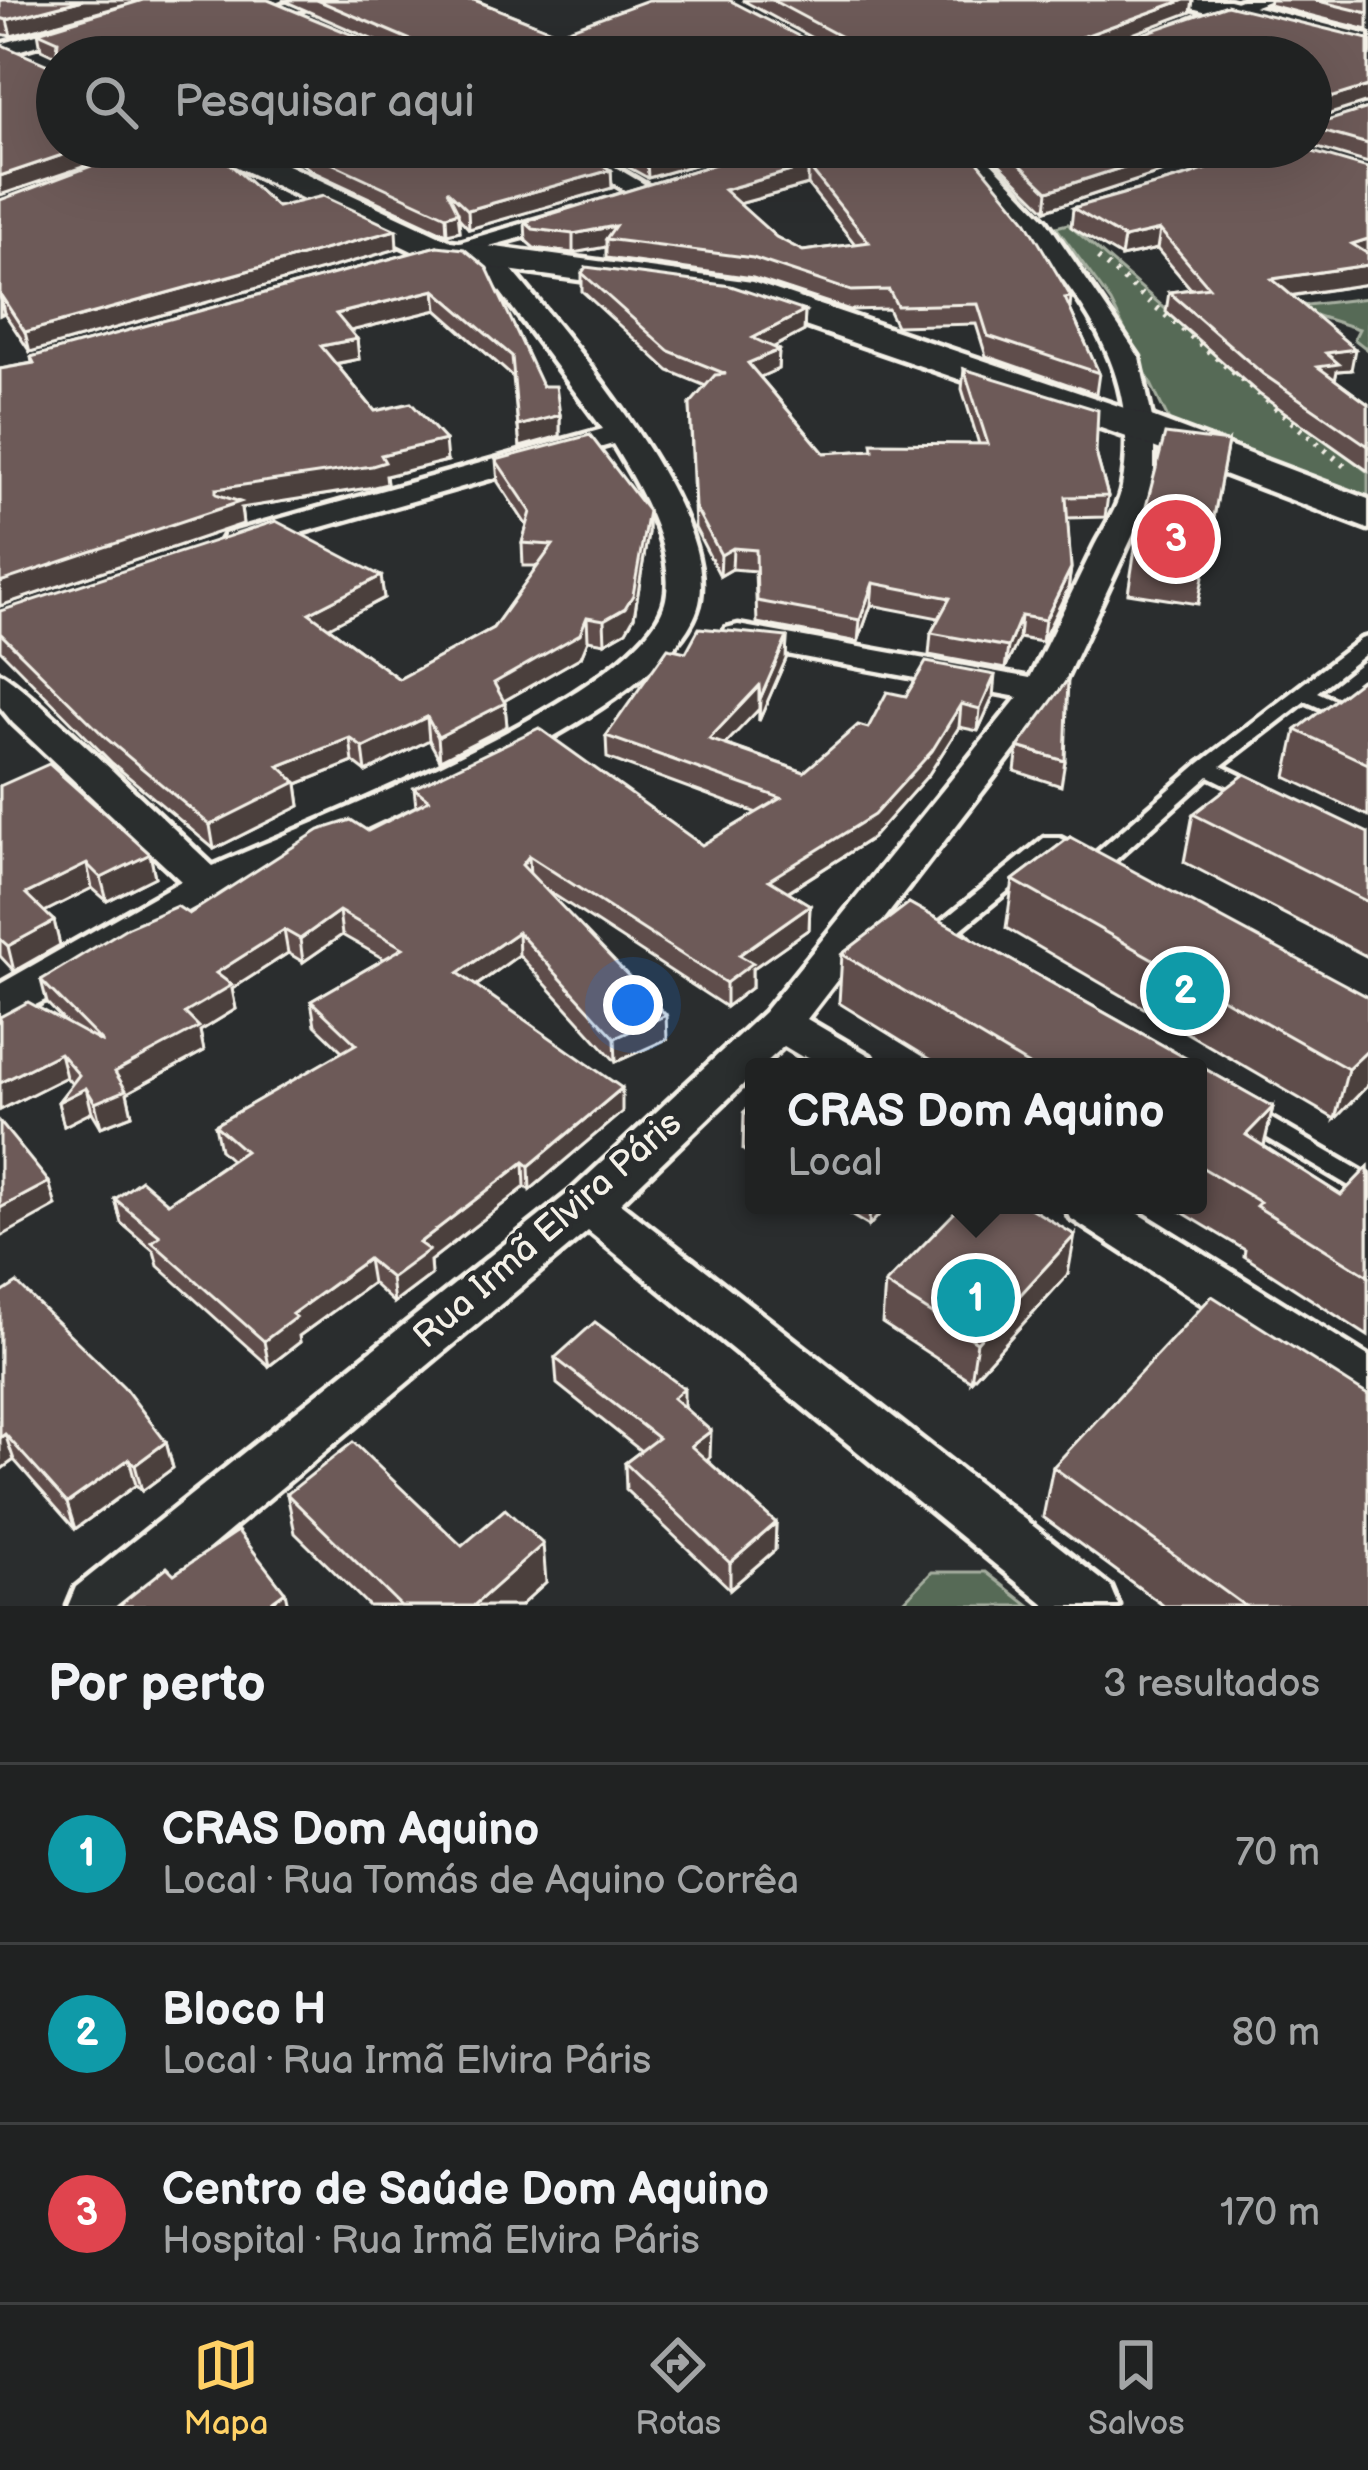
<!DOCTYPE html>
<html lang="pt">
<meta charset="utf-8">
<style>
:root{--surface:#202222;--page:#282a2a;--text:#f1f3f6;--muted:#a2a4a5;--line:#3d3f40;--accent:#ffd166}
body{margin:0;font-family:"Balsamiq Sans",sans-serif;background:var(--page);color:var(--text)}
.you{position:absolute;left:633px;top:1005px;width:42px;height:42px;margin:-30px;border:9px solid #fff;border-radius:50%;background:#1a73e8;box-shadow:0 0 0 18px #1a73e833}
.badge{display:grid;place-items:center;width:78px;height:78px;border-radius:50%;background:var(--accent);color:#fff;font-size:39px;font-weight:700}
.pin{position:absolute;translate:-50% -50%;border:6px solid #fff;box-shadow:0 3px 12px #0006}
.popup{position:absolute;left:745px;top:1058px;width:462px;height:156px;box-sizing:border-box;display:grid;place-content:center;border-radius:12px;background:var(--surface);filter:drop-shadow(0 3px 9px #0005);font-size:39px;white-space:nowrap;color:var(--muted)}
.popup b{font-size:45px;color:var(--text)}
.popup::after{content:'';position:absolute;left:50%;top:100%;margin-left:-24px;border:24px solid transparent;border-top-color:var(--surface)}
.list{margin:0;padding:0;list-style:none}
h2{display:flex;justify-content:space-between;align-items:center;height:156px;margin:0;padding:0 48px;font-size:51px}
h2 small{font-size:39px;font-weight:400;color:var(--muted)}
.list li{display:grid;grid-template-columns:78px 1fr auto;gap:36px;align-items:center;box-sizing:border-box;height:180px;padding:0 48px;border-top:3px solid var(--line)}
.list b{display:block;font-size:45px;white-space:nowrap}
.list p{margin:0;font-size:39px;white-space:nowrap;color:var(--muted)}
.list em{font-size:39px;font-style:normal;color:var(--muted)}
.icon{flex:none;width:66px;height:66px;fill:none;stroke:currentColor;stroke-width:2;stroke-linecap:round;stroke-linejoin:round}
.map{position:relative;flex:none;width:1368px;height:1606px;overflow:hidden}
.search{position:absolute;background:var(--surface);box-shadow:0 12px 48px #0002;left:36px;right:36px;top:36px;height:132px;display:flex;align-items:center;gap:30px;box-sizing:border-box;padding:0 42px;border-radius:66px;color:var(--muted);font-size:45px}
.sheet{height:696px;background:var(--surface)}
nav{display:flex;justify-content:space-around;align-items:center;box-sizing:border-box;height:168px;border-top:3px solid var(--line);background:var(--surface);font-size:33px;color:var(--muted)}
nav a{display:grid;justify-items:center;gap:6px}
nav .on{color:var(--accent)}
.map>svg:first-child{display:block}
.green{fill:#566a56;stroke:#a5ae9f;stroke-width:3}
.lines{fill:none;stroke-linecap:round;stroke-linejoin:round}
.lane-casing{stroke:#f4f1e8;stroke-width:9}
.street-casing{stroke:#f4f1e8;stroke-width:9}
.secondary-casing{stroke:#f4f1e8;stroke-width:9}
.path{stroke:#f4f1e8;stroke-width:6;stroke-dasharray:3 8;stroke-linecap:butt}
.lane{fill:#2a2d2e;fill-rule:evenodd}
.street{fill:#2a2d2e;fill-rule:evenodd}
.secondary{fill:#2a2d2e;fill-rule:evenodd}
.wall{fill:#5e4d4c;stroke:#f4f1e8;stroke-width:3;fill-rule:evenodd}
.shaded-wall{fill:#4c3f3e;stroke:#f4f1e8;stroke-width:3}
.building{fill:#6d5a58;stroke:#f4f1e8;stroke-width:3;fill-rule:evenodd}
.labels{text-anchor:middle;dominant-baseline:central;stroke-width:9;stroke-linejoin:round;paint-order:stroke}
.street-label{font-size:36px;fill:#f4f1e8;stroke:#2a2d2e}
</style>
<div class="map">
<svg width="1368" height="1606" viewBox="0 0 1368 1606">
<rect width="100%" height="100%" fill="#2a2d2e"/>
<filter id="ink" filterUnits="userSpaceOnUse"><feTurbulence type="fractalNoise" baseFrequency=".00833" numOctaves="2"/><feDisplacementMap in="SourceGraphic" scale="24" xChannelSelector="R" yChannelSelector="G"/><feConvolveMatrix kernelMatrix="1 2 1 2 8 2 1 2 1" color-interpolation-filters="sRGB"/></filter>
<g filter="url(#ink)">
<g class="green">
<path d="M1068,224l188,164 112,84v31l-196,-76 -61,-125 -55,-75z"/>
<path d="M1368,298v52l-14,-11 5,-10 -70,-22z"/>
<path d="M932,1572h54l43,34h-130z"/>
</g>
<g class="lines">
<g class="lane-casing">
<g id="lane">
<path d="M1368,637v15l-51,40 51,23v14l-63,-28 -84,65 46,22 3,5 -3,5h-14l-44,-22 -105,94h-16l-34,-17 -94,77 10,10 -3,5c-13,4 -27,-3 -34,-14l3,-5 108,-88h16l34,17 106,-92 161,-124z"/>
<path d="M1198,1076l170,99v22l-170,-100z"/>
</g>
</g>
<g class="street-casing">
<g id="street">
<path d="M161,0h32l-193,56v-12z"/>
<path d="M296,0h38l-52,15 -10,-6z"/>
<path d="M1241,0h30l-66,25 -17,-4z"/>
<path d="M552,147h29l80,47 -21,5z"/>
<path d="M951,147h25l70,73 93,137 15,70v63l-94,201 -253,328 63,37 7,11h-58l-35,-21 -23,21h-7v7l-134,129 491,384 8,19h-73l-458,-375 -448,375h-72l8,-19 495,-396 193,-179 254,-315 -280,-52 -12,-3 -5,-7 5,-7 12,-3 292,53c22,-44 43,-88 65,-133 9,-17 24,-39 27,-58 28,-152 -90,-236 -171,-340z"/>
<path d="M573,209l9,2v10l-126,34 -13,-8z"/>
<path d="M489,251l9,2c61,75 216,247 202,345 -16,116 -401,254 -503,308 -58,31 -137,96 -197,113v-35l181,-103 -168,-158 -13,-16v-34c18,5 184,166 213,193 89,-40 434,-172 453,-267 10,-50 -28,-114 -53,-155l-376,107 -16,-10 4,-7 378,-105 -127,-170z"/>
<path d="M1063,1205h62l243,151v49l-19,-6 -279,-181z"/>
</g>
</g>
<g class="secondary-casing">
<g id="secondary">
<path d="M1180,0h49l139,35v18l-184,-47z"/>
<path d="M205,147h44l202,94 301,41 402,136 214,81v30l-244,-93 -392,-135 -303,-42 -219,-105z"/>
</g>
</g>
<path class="path" d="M1098,258l250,211"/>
<use href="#lane" class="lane"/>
<use href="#street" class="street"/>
<use href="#secondary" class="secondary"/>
</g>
<g class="wall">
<path d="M0,0h268l109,45 6,-1 -101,-44h195h-2l83,33 267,12 -83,-45h451l-2,12 -86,32 263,-5v63l-56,18v6l56,-18v55l-57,-17v-89h-1254l85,90 -142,48 55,-127 1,-12 -15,-7 -3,-17 91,-28 -118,32 -11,-2z"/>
<path d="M1270,0h98v30l-99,-25z"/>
<path d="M217,147l1,7 59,53 120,42 -367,103 -26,-39 -4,2v-115z"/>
<path d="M264,147h289l58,23 1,18 -143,41 -10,-11 1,13 -13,3 -133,-62 -36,-24z"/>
<path d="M607,147h151l-110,31 -40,-22z"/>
<path d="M771,147l300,150 -1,12 29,64 -3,21 -110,-38 -10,-32 -80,2 -8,-17 -38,1 -97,-32 -147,-20v-11l-33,6 -39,-5 -8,-7 -1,-19zM808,185l47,59 -52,7 -27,-14 -37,-33z"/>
<path d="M982,147h257l-193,63z"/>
<path d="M1368,168v116l-77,12 60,74 -14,1 -2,9 33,24v67l-109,-77 -93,-82 3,-20 22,-3 -34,-40 -36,8 -50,-30 2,-19 117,-33z"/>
<path d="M437,246l105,140 18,29v21l-40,11 -7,-70 -76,-67 -87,21 7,8 2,20 -23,5 39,47 72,50 -61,15 1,8 -13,3 -133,21 2,16 -243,82v-237l32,-6 -1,-6z"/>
<path d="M582,273l223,38 -1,20 -31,16 6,3 -1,19 -18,8 64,76 155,-9 -17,-55 2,-20 132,84 12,43 -3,21 -38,1 4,50 -3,21 -26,53 -23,-4 -14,31 -76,-14 2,-22 8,-15 -68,-13 -13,37 -101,-19 -2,-52 -23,-2 -12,7 -25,-48 -5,-124 16,-18 -37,-15 -87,-80z"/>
<path d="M1228,442l-30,162 -70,-11 7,-44z"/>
<path d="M496,460l152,51v22l-14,84 -8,14 -21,12 -17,-3 -7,17 -77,44 3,25 -67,34 -11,-20 -63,32 -13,-10 -56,22 3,22 -86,43 -102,-86 -112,-113v-39l381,-35 3,22 -56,29 71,52 94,-51 44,-62h-14l-1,-23 5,-17 -29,-44z"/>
<path d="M787,637l-1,22 -27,62v-12l-34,35 79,28 64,-44 38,-32 87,1 -15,34 -19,-4 -30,47 -57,64 -84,54 22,13 -1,24 -57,40v18l-26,20 -181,-118 122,150 -51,23 -97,-107 -43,31 146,126 -92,78 -5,-3 -95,74 1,14 -37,28 -22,-20 -73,53 1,6 -31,24 -111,-100 -4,-15 -33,-28 -6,-24 53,4 63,-43 -11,-10 -5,-25 128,-73 -28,-27 -4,-24 73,-42 -42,-24 -39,27 -15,-9 -56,36 4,20 -36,22 4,20 -77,42 5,22 -31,12 -9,-15 -28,14 -6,-24 14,-18 -6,-7 -66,33v-93l66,6 -19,-20 -6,-23 148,-66 227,-108 -2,-18 288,57 55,-32 -150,-55 -1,-22 80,-84z"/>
<path d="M1368,682v134l-82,-39 10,-47z"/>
<path d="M1018,747l47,14 -4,25 -46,-15z"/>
<path d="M0,786l150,68 5,23 -48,24 -15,-13 -48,24 10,9 6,24 -46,26 -14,-15z"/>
<path d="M1193,814l175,19v124l-184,-95z"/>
<path d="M1070,837l298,248 -33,34 -329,-191 7,-48z"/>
<path d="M909,903l364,204 -9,39 77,49 27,-28v169l-124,-80 1,-6 -75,-45h28v-138h-255l-104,-64 3,-49z"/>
<path d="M754,1103v54l-11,-7 1,-38z"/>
<path d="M834,1205h54l-19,21z"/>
<path d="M1068,1274l-97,107 -89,-58 3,-39z"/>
<path d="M0,1294l166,148 7,26 -31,23 -6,-6 -61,44 -61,-69 -14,10z"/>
<path d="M555,1358l129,49 26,50 -3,3 69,63 -1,27 -45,39 -104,-99 -1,-27 16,-12 -84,-67z"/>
<path d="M1053,1467l315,139h-204l-121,-89z"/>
<path d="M287,1494l175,52 84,36 -26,24h-151l-74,-73z"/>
</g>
<g class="shaded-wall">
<path d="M83,0h61l-133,36 -4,-16z"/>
<path d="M1184,0h9l-2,12 -119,45 -1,-16z"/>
<path d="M1368,86v16l-57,18 2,-17z"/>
<path d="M86,147h56l-142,48v-19z"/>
<path d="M695,147h63l-110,31 -1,-18z"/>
<path d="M1187,147h52l-193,63 2,-19z"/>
<path d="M808,166v19l-84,23v-18z"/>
<path d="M611,170l1,18 -143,41 -1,-19z"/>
<path d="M458,212l2,19 -13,3 -1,-18z"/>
<path d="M615,226l-9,13v8l-33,6v-19z"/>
<path d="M396,230l1,19 -367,103 -5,-20z"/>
<path d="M1160,230l-3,19 -36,8 3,-19z"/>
<path d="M1368,239v18l-16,-13z"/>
<path d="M1368,265v19l-100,15 4,-20z"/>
<path d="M435,290l2,20 -99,24 -2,-20z"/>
<path d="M0,294l4,19 -4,2z"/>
<path d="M805,311l-1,20 -51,27v-20z"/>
<path d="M357,339l2,20 -36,7 -2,-20z"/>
<path d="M1355,349l-4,21 -14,1 -3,14 -16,-18 8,-14z"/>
<path d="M779,350l-1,19 -31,14 1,-20z"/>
<path d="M560,415v21l-40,11 -2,-21z"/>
<path d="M445,440l2,21 -61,15 1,8 -13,3 -133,21 2,16 -243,82v-24l216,-93 165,-34z"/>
<path d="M648,511v22l-14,84 -8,14 -21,12 -1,-23z"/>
<path d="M733,548l-1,21 -12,7 1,-21z"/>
<path d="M1071,568l-3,21 -26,53 3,-22z"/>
<path d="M381,576l3,22 -72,38 -3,-23z"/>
<path d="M873,583l-2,22 -13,37 2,-22z"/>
<path d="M1021,616l-2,22 -14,31 3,-22z"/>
<path d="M587,617l1,23 -7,17 -86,49 -1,-23z"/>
<path d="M787,637l-1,22 -27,62 1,-22z"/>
<path d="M995,675l-2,22 -15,34 2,-22z"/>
<path d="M759,686v23l-50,52v-22z"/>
<path d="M505,703l2,23 -67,34 -2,-23z"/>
<path d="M961,704l-2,23 -30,47 -57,64 -104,66 1,-24z"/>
<path d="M427,717l2,23 -63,32 -3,-24z"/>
<path d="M350,738l3,24 -56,22 3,22 -86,43 -4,-24 69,-59z"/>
<path d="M150,854l5,23 -48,24 -6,-23z"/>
<path d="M529,856l1,23 -8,-14z"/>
<path d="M87,864l5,24 -60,30 -6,-24z"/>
<path d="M810,905l-1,24 -57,40v18l-26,20v-24l13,-28z"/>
<path d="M339,911l3,24 -39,27 -3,-23z"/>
<path d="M54,921l6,24 -46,26 -6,-25z"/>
<path d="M284,930l4,23 -56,36 4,20 -36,22 4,20 -77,42 5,22 -31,12 -6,-24 20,-31 70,-59 31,-40z"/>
<path d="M518,932l1,23 -59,42 -2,-24z"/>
<path d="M666,1015l1,24 -51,23 -1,-24z"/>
<path d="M1368,1050v35l-33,34 13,-50z"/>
<path d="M60,1053l6,24 -66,33v-27z"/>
<path d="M86,1088l6,24 -28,14 -6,-24z"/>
<path d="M622,1088v24l-92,78 -1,-24z"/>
<path d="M1273,1107l-12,50 -15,-22z"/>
<path d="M524,1162l1,25 -95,74 1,14 -37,28 -3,-25 28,-35z"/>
<path d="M49,1182l7,24 -56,31v-29z"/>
<path d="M870,1205h18l-19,21z"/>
<path d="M1075,1235l-7,39 -97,107 6,-39z"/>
<path d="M368,1259l4,24 -73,53 1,6 -31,24 -5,-25 28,-27z"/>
<path d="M684,1388v27l-11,-17z"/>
<path d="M711,1431l-1,26 -19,15v-26z"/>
<path d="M5,1434l9,26 -14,10v-32z"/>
<path d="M166,1442l7,26 -31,23 -7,-26z"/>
<path d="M129,1459l7,26 -61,44 -8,-26z"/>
<path d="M776,1523l-1,27 -45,39v-26z"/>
<path d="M543,1544l3,38 -26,24h-47z"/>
<path d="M285,1592l3,14h-20l-1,-1z"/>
</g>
<g class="building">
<path d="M0,0h83l-76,20 -7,-2z"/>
<path d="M143,0h125l109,45 36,-4 -96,-41h157l84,33 90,-33h81l85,44 29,1 4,-5 -75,-40h412l-113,41 39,4 117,-40 141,34v47l-55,17 -1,23 56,-18v36l-57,-16v-71h-1254v90h29l-86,29v-132l55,24 3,-27 -20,-9z"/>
<path d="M1314,0h54v13z"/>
<path d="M142,147h69l66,60 46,-11 73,34 -371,102 -25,-38v-94z"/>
<path d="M301,147h252l7,5 14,-4 37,22 -143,40 -21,-20 11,22 -12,4 -134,-62z"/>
<path d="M623,147h72l-48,13z"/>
<path d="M771,147h195l59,72 46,78 -6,1 34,75 -111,-37 -10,-32 -81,2 -8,-16 -38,1 -98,-33 -147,-19 9,-13 -42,8 -40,-5 -8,-7zM808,166l61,76 -66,9 -27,-14 -52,-47z"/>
<path d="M1002,147h185l-139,44z"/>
<path d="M1265,147h31l72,21v71l-16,5 16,10v11l-96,14 83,70 -29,4 13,11 -21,3 50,37v42l-105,-72 -94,-82 40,-5 -49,-57 -36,8 -51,-30 117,-33z"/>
<path d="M437,246l27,3 23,19 55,118h14l4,29 -42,11 -6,-70 -77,-66 -99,24 21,25 -36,7 54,65 36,-8 34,37 -64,15 4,7 -13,4 -156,23v5l24,8 -240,80v-213l34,-6 -3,-6z"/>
<path d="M586,267l145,19 74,25 -52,27 26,12 -31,13 76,90 49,-3 -1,-7 116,1 -24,-75 134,41 -2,43 12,43 -42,1 5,71 -26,52 -24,-4 -13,31 -77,-14 19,-35 -77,-15 -13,37 -103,-19 -1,-51 -23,-2 -12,7 -26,-48 -5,-103 25,-29 11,-1 -57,-23 -87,-78z"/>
<path d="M1165,434l63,8 -22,117 -71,-10z"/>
<path d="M590,435l58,76 -15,84 -8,13 -21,12 -17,-3 -7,17 -86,49 11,20 -67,34 -11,-20 -64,31 -13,-10 -71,28 17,16 -86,43 -103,-86 -107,-106v-22l276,-90 105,55 -72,37 90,66 94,-51 60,-83 -31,-2 9,-31 -35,-52z"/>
<path d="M699,628l88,9 -27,62 -1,-13 -50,53 95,33 54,-47 10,3 19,-36 19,4 20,-34 69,13 -15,34 -19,-5 -29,47 -58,64 -105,65 41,25 -71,50 14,8 -27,20 -197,-127 -7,9 144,150 -51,23 -97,-106 -60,41 164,115 -93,78 -5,-4 -105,81 10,7 -38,28 -23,-19 -76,55 4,3 -32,24 -112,-99 8,-6 -45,-37 26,-19 27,23 77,-52 -30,-26 141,-81 -45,-43 92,-53 -64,-37 -39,28 -16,-9 -68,43 16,12 -47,28 14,14 -84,45 11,18 -31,13 -9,-15 -28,14 21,-27 -19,-22 -60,30v-66l28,-15 75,41 -62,-63 87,-53 49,-21 12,8 130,-84 32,-10 17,11 61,-31 -15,-12 125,-60 163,117 79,-47 -175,-62 62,-88 18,4z"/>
<path d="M1068,679l-3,82 -47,-14z"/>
<path d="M1361,680l7,2v82l-72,-34z"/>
<path d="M49,764l101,90 -49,24 -14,-14 -61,30 28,27 -46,25 -8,-7v-153z"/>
<path d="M1245,774l123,59v69l-175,-88z"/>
<path d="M1070,837l298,160v53l-20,19 -335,-189z"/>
<path d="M909,903l364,204 -27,28 95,60 27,-28v109l-112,-70 4,-4 -62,-37v-98h-166l-190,-113z"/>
<path d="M805,1057l19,10h-30z"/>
<path d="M754,1103v15l-10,-6z"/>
<path d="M0,1122l49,60 -49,26z"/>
<path d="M962,1205h63l50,30 -98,107 -92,-58z"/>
<path d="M17,1283l107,104 42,55 -31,23 -6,-6 -62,44 -62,-69 -5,4v-144z"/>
<path d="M1212,1296l156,99v211h-123l-192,-139z"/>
<path d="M595,1322l89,66 -11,10 38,33 -20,15 85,77 -46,40 -105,-100 33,-25 -103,-80z"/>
<path d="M353,1442l109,104 43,-37 38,35 -70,62h-72l-114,-112z"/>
<path d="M238,1531l47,61 -18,13 2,1h-151l49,-39 7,7z"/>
</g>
</g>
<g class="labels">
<g class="street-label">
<text transform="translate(548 1230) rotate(-41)">Rua Irmã Elvira Páris</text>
</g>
</g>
</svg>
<div class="you"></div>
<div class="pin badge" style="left:976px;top:1298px;background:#0f9aa8">1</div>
<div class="popup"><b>CRAS Dom Aquino</b>Local</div>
<div class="pin badge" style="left:1185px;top:991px;background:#0f9aa8">2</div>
<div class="pin badge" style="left:1176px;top:539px;background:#e0444e">3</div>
<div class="search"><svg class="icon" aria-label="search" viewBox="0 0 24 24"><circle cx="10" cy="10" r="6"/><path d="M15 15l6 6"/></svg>Pesquisar aqui</div>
</div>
<section class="sheet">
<h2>Por perto<small>3 resultados</small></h2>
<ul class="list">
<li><span class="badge" style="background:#0f9aa8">1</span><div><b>CRAS Dom Aquino</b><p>Local · Rua Tomás de Aquino Corrêa</p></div><em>70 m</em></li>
<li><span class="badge" style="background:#0f9aa8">2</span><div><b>Bloco H</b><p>Local · Rua Irmã Elvira Páris</p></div><em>80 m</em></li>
<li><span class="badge" style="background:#e0444e">3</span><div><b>Centro de Saúde Dom Aquino</b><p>Hospital · Rua Irmã Elvira Páris</p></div><em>170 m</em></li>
</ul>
</section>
<nav>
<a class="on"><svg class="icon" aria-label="map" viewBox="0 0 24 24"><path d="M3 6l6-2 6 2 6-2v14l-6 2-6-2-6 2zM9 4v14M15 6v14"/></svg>Mapa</a>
<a><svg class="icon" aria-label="directions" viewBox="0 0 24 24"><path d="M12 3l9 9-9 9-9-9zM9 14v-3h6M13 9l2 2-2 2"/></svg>Rotas</a>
<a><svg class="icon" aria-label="saved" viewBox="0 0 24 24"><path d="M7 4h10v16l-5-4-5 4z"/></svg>Salvos</a>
</nav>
